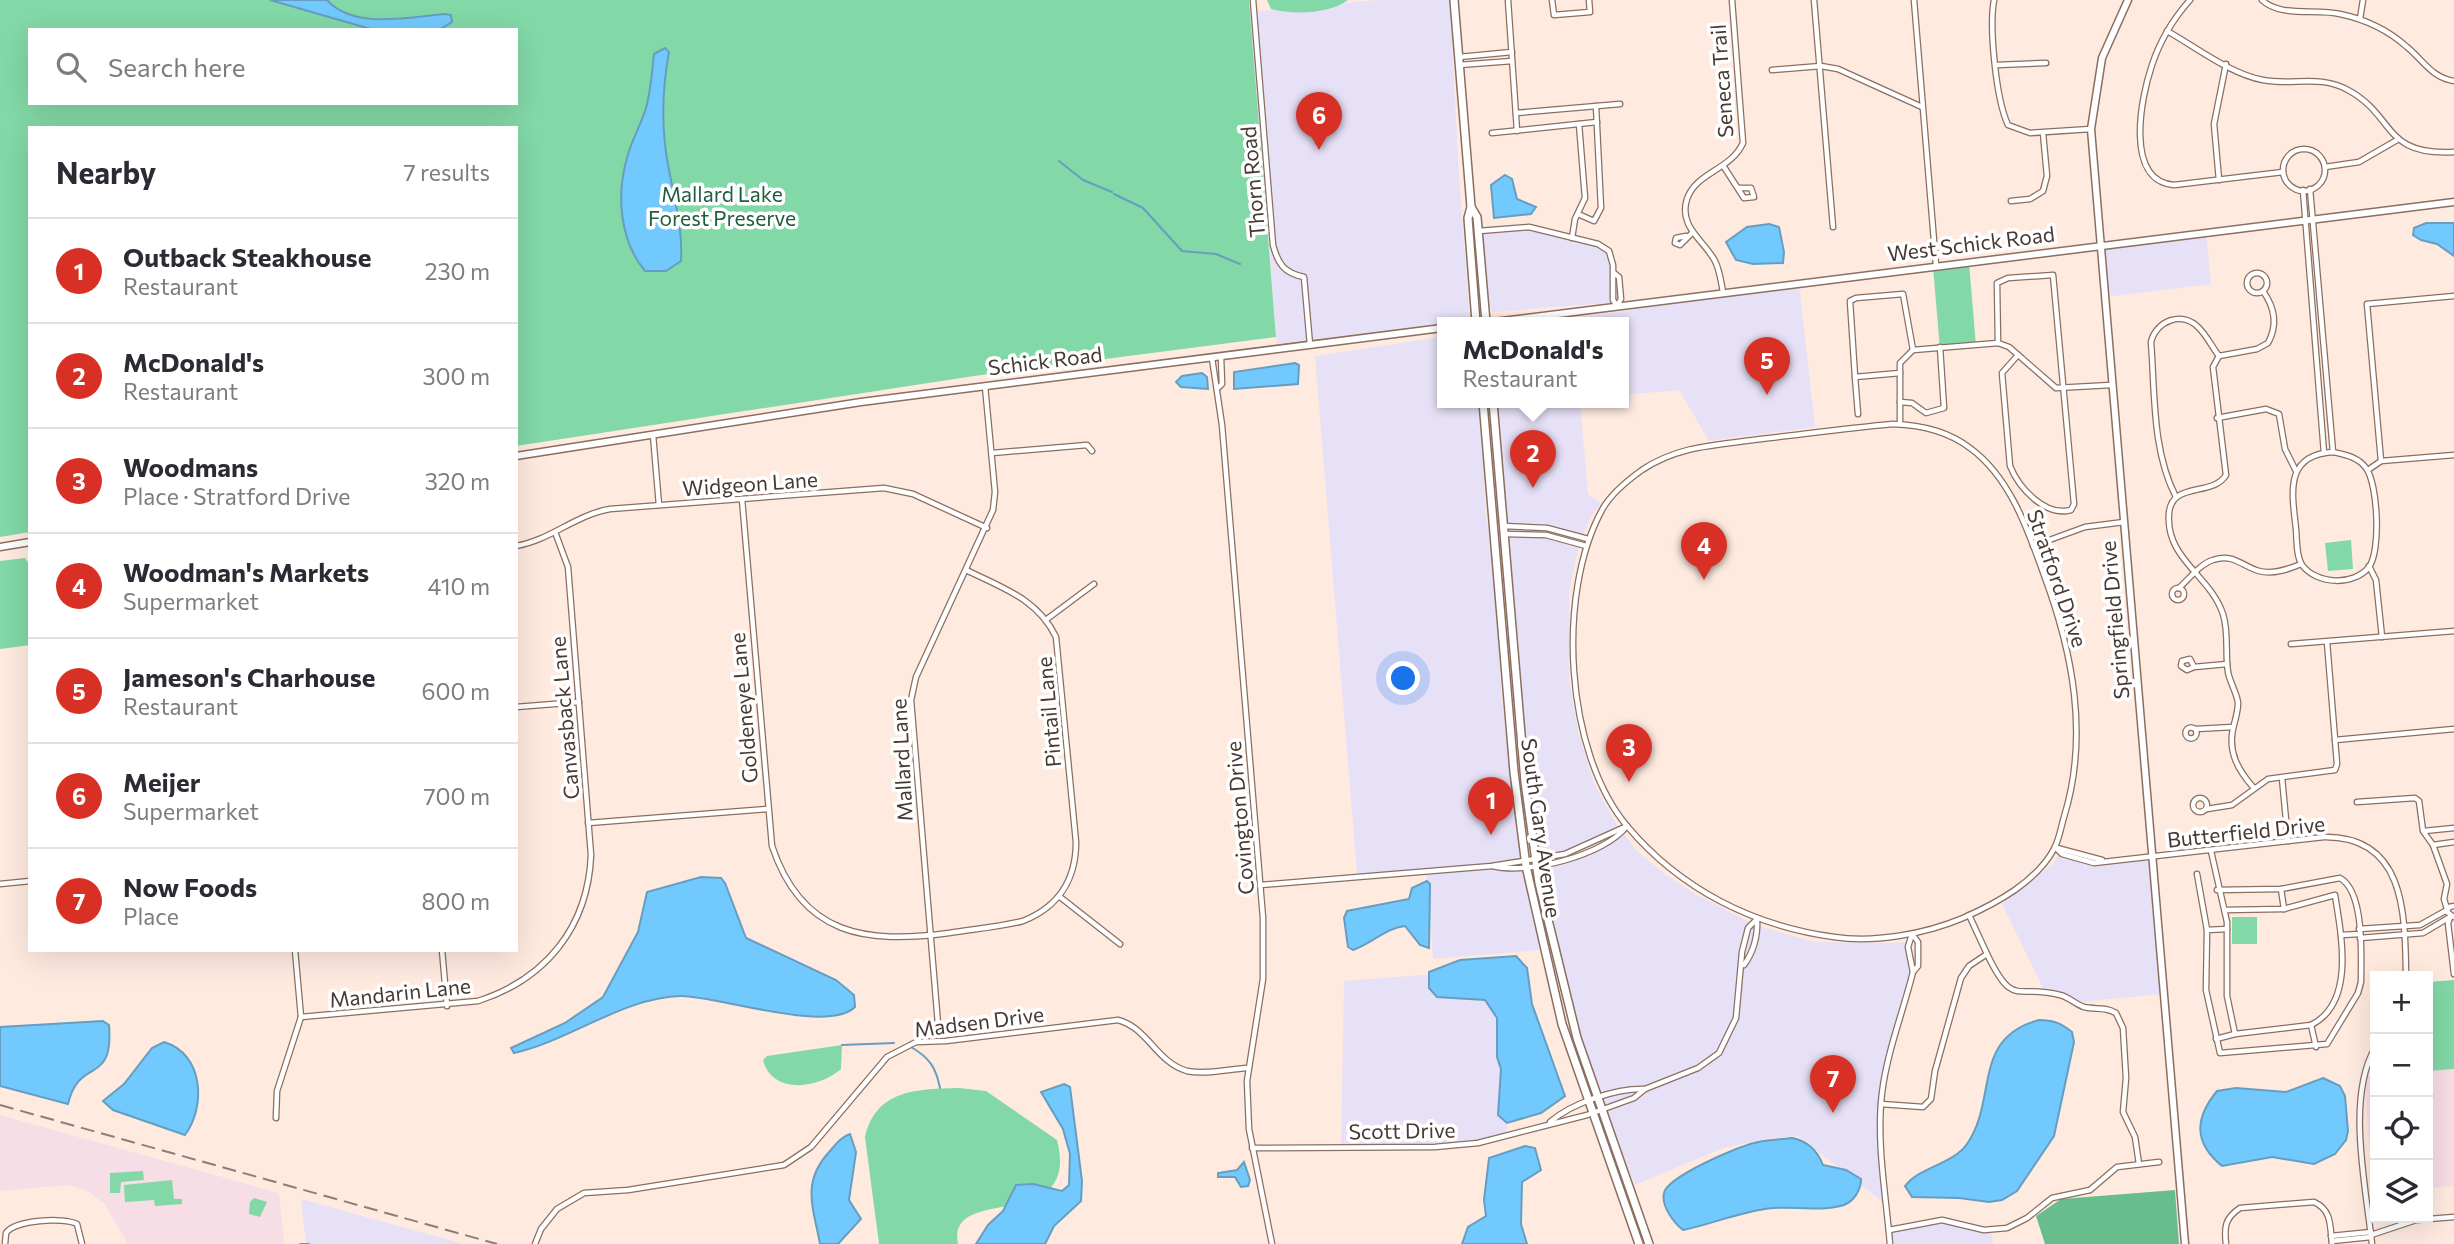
<!DOCTYPE html>
<meta charset="utf-8">
<style>
:root{--surface:#fff;--page:#f2f2f3;--text:#2b2b33;--muted:#7c7c81;--line:#e1e1e2;--accent:#d93025}
body{margin:0;font-family:Commissioner,sans-serif;background:var(--page);color:var(--text)}
.controls{position:absolute;right:21px;bottom:21px;display:grid;overflow:hidden;border-radius:0px;box-shadow:0 7px 28px #0002}
.controls button{width:63px;height:63px;display:grid;place-items:center;padding:0;border:0;border-bottom:2px solid var(--line);background:var(--surface);color:var(--text);font:35px sans-serif}
.you{position:absolute;left:1404px;top:679px;width:24px;height:24px;margin:-18px;border:5px solid #fff;border-radius:50%;background:#1a73e8;box-shadow:0 0 0 10px #1a73e833}
.badge{display:grid;place-items:center;width:46px;height:46px;border-radius:50%;background:var(--accent);color:#fff;font-size:23px;font-weight:700}
.pin{position:absolute;translate:-50% -58px;filter:drop-shadow(0 2px 4px #0008)}
.pin::after{content:'';position:absolute;top:37px;width:24px;height:21px;background:inherit;clip-path:polygon(0 0,100% 0,50% 100%)}
.popup{position:absolute;left:1437px;top:317px;width:192px;height:91px;box-sizing:border-box;display:grid;place-content:center;border-radius:0px;background:var(--surface);filter:drop-shadow(0 2px 5px #0005);font-size:23px;white-space:nowrap;color:var(--muted)}
.popup b{font-size:26px;color:var(--text)}
.popup::after{content:'';position:absolute;left:50%;top:100%;margin-left:-14px;border:14px solid transparent;border-top-color:var(--surface)}
.list{margin:0;padding:0;list-style:none}
h2{display:flex;justify-content:space-between;align-items:center;height:91px;margin:0;padding:0 28px;font-size:30px}
h2 small{font-size:23px;font-weight:400;color:var(--muted)}
.list li{display:grid;grid-template-columns:46px 1fr auto;gap:21px;align-items:center;box-sizing:border-box;height:105px;padding:0 28px;border-top:2px solid var(--line)}
.list b{display:block;font-size:26px;white-space:nowrap}
.list p{margin:0;font-size:23px;white-space:nowrap;color:var(--muted)}
.list em{font-size:23px;font-style:normal;color:var(--muted)}
.icon{flex:none;width:38px;height:38px;fill:none;stroke:currentColor;stroke-width:2;stroke-linecap:round;stroke-linejoin:round}
.map{position:relative;flex:none;width:2454px;height:1244px;overflow:hidden}
.search{position:absolute;background:var(--surface);box-shadow:0 7px 28px #0002;left:28px;top:28px;width:490px;height:77px;display:flex;align-items:center;gap:18px;box-sizing:border-box;padding:0 24px;border-radius:0px;color:var(--muted);font-size:26px}
.panel{position:absolute;background:var(--surface);box-shadow:0 7px 28px #0002;left:28px;top:126px;width:490px;height:826px;border-radius:0px}
.map>svg:first-child{display:block}
.commercial{fill:#e7e1f7}
.education{fill:#f7dde5}
.green{fill:#82d8a6;fill-rule:evenodd}
.forest{fill:#67be8c}
.water{fill:#72c9fd;stroke:#659ec0;stroke-width:2}
.lines{fill:none;stroke-linecap:round;stroke-linejoin:round}
.stream{stroke:#659ec0;stroke-width:2}
.minor-casing{stroke:#8b6e5f;stroke-width:7}
.tertiary-casing{stroke:#8b6e5f;stroke-width:9}
.secondary-casing{stroke:#8b6e5f;stroke-width:10}
.minor{stroke:#fff;stroke-width:4.5}
.tertiary{stroke:#fff;stroke-width:6}
.secondary{stroke:#fff;stroke-width:7}
.rail{stroke:#8e7d76;stroke-width:2;stroke-dasharray:14 7;stroke-linecap:butt}
.labels{text-anchor:middle;dominant-baseline:central;stroke-width:7;stroke-linejoin:round;paint-order:stroke}
.street-label{font-size:21px;fill:#473933;stroke:#fff}
.park-label{font-size:21px;fill:#1d5e3d;stroke:#fff}
</style>
<div class="map">
<svg width="2454" height="1244" viewBox="0 0 2454 1244">
<rect width="100%" height="100%" fill="#ffeae0"/>
<g class="commercial">
<path d="M1376,0h74l9,176 11,144 -193,24 -27,-332z"/>
<path d="M1533,224l19,8 46,9 12,7 6,17 4,37 -127,10 -6,-9 -6,-77z"/>
<path d="M2206,232l5,52 -106,13 -5,-51z"/>
<path d="M1799,284l16,143 -106,14 -30,-51 -55,5v-73h-72z"/>
<path d="M1442,337v65h38l6,115 6,27 10,157 20,155 -31,8 -134,10 -42,-518z"/>
<path d="M1496,402h84l8,92 13,9 -11,15 -13,36 -8,37v87l9,53 16,52 24,44 -17,11 -38,15 -26,3 -13,-115z"/>
<path d="M1623,833l15,19 27,22 32,21 58,30 59,17 83,1 15,-3 1,22 -34,143 6,99 -87,-68 -32,3 -43,9 -88,37 -38,-96 -26,-83 -16,-61 -14,-79 59,-17z"/>
<path d="M2060,850l43,12 48,-2 11,134 -82,8 -20,-11 -16,-1 -42,-86 52,-41z"/>
<path d="M1490,868l34,1 16,81 -107,9 -7,-86z"/>
<path d="M1435,974l68,28 4,132 -40,9 -126,3 3,-165z"/>
<path d="M301,1199l163,45h-158z"/>
<path d="M1943,1222l49,10 1,12h-99l-2,-12z"/>
</g>
<g class="education">
<path d="M2454,1069v117l-26,2v-117z"/>
<path d="M2375,1075v132h-1l-9,-121 2,-10z"/>
<path d="M0,1115l279,78 5,48 -2,3h-154l-24,-41 -18,-13 -18,-5 -68,6z"/>
</g>
<g class="green">
<path d="M0,0h1249l27,337 -302,39 -458,70v-318h-486v404l-30,5zM30,30h486v73h-486z"/>
<path d="M1267,0h81c-18,14 -56,15 -77,9z"/>
<path d="M1969,263l7,83 -36,3 -7,-82z"/>
<path d="M2351,540l2,29 -25,2 -3,-28z"/>
<path d="M25,558l5,8v79l-30,4v-88z"/>
<rect x="2232" y="917" width="25" height="27"/>
<path d="M2454,980v89l-26,2v-89z"/>
<path d="M842,1045l-1,24c-23,20 -69,26 -78,-9l4,-4z"/>
<path d="M959,1088l27,3 71,49c25,96 -112,42 -99,104h-79l-14,-107c11,-48 53,-48 94,-49z"/>
<path d="M143,1171l1,9 -23,2 -1,11h-10v-20z"/>
<path d="M172,1180l2,19h8v5l-27,2 -1,-6 -29,2 -1,-17z"/>
<path d="M254,1198l13,4 -7,15 -11,-3 1,-12z"/>
</g>
<path class="forest" d="M2175,1190l4,54h-134l-9,-28 25,-17z"/>
<g class="water">
<path d="M270,0h57c27,30 82,17 118,14l6,1 1,7 -13,8h-65z"/>
<path d="M665,48l4,4c-7,38 -8,75 -1,113 6,32 15,64 13,96l-15,10h-21c-25,-30 -29,-75 -18,-113 4,-17 14,-33 19,-50 5,-18 6,-36 8,-54z"/>
<path d="M1505,175l7,4 5,20 19,8 -5,7 -37,4 -3,-33z"/>
<path d="M2454,223v33l-17,-12 -16,-4 -8,-5 1,-7 12,-5z"/>
<path d="M1769,224l10,3 5,25 -1,11 -30,1 -17,-4 -10,-18 21,-15z"/>
<path d="M1295,363l4,2 -1,19 -64,5v-17z"/>
<path d="M1202,373l5,4 1,12 -27,-2 -5,-5 6,-6z"/>
<path d="M701,877l20,1 4,5 21,55 90,42 18,15 1,12c-27,27 -137,-11 -174,-11 -57,1 -112,45 -167,57l-3,-5 54,-25 38,-26 35,-65 9,-40z"/>
<path d="M1427,881l3,3 -1,64 -9,-3 -15,-19c-19,2 -34,18 -52,24l-5,-3 -4,-29 3,-7 62,-12 3,-11z"/>
<path d="M1516,956l11,12 5,36 33,92 -24,17 -34,10 -9,-8 3,-46 -4,-12v-39l-12,-18 -48,-3 -8,-9v-16l31,-12z"/>
<path d="M2039,1020c14,0 22,3 33,12l2,10 -20,94 -37,55 -15,9 -13,2 -30,-4 -47,-1 -7,-11c16,-20 47,-21 62,-42 31,-44 4,-106 72,-124z"/>
<path d="M103,1021l6,4c5,62 -30,31 -41,79l-68,-18v-59z"/>
<path d="M164,1042c40,12 42,65 21,93l-72,-25 -10,-9 21,-17 28,-36z"/>
<path d="M2323,1078l17,8 5,10 3,35 -2,9 -11,14 -21,10 -42,-7 -50,9c-28,-23 -28,-47 -5,-75l19,-3 50,4z"/>
<path d="M1064,1084l6,3 12,94 -1,20 -27,25 -9,18h-69l12,-19 15,-14 13,-26 17,-1 29,7 7,-6 1,-31 -7,-25 -22,-37z"/>
<path d="M850,1134l6,18 -7,48 12,19 -23,25h-18c-7,-38 -19,-62 10,-93 6,-7 11,-14 20,-17z"/>
<path d="M1792,1138c16,3 25,12 31,27l23,5 15,9c0,11 -7,22 -17,26 -22,7 -49,1 -71,3 -32,3 -60,16 -90,22 -9,-7 -22,-24 -19,-37 3,-16 73,-46 90,-50 12,-4 25,-3 38,-5z"/>
<path d="M1525,1146l10,2 6,22 -19,12 -1,42 6,20h-65l6,-17 18,-11 -2,-16 5,-42z"/>
<path d="M1244,1162l6,18 -2,6 -7,1 -6,-10h-17v-4l19,-3z"/>
</g>
<g class="lines">
<g class="stream">
<path d="M1059,161l24,19 29,12"/>
<path d="M1114,194l29,14 39,43 34,3 24,10"/>
<path d="M842,1045l52,-2"/>
<path d="M911,1047c19,11 25,21 29,41"/>
<path d="M300,1244h9"/>
</g>
<g class="minor-casing">
<g id="minor">
<path d="M1253,0l20,245c5,19 11,28 31,32l6,68"/>
<path d="M1508,0l9,131"/>
<path d="M1552,0l2,15 36,-3 -1,-12"/>
<path d="M1814,0l19,227"/>
<path d="M1914,0l22,265"/>
<path d="M1994,0c-5,28 2,99 14,125l22,8 61,-4"/>
<path d="M2190,0c-17,19 -30,41 -38,65 -11,32 -28,116 22,120l109,-13"/>
<path d="M2262,0c19,18 54,8 78,14 24,5 48,16 67,33 16,13 25,31 47,34"/>
<path d="M2360,19l3,-19"/>
<path d="M2167,31c29,16 63,43 96,49 30,6 56,-6 85,10 48,26 34,66 106,62"/>
<path d="M1459,57l53,-5"/>
<path d="M1459,65l53,-4"/>
<path d="M1997,65l49,-2"/>
<path d="M1772,70l49,-4 17,3 84,38"/>
<path d="M1516,113l104,-9"/>
<path d="M1492,133l105,-11"/>
<circle cx="2304" cy="170" r="21"/>
<path d="M1724,167l20,31 10,-1 -3,-9h-12"/>
<path d="M2325,167l34,-5 38,-22"/>
<path d="M2219,180l-5,-56 12,-60"/>
<path d="M2310,189l23,263"/>
<path d="M2303,190l21,263"/>
<path d="M2011,201l19,-2 13,-8 4,-15 -4,-43"/>
<path d="M1578,214l16,7 7,-13 -5,-102"/>
<path d="M1479,231l50,-4 69,17 11,7 4,14v35l4,6"/>
<path d="M1686,236l-10,2 -1,5 5,2 12,-12"/>
<path d="M1572,238l3,-19 10,-21 -6,-74"/>
<circle cx="2257" cy="283" r="10"/>
<path d="M1614,273l5,4 2,22 -4,7"/>
<path d="M1723,292c-2,-10 -3,-21 -8,-31 -11,-21 -37,-34 -28,-62 9,-27 44,-29 56,-56l-11,-143"/>
<path d="M1998,343l-1,-60 11,-5 45,-3 21,229 -3,6c-26,7 -52,-22 -61,-44l-8,-93 16,-18"/>
<path d="M2219,356l-6,11 13,108c-13,22 -54,6 -57,38 -4,46 41,62 54,101 6,19 2,39 5,58 2,11 9,21 10,31 0,9 -3,17 -5,26 -5,23 5,41 20,58"/>
<path d="M2219,356l38,-7 11,-6c10,-18 7,-35 -5,-52"/>
<path d="M1212,358l10,67 41,493v61l-16,102 2,48 23,115"/>
<path d="M1900,373l-45,4 -5,-76 6,-3 47,-4 10,56"/>
<path d="M1855,377l3,37"/>
<path d="M1219,387l3,-3 -1,-27"/>
<path d="M1900,402l12,1 14,10 18,-5 -4,-61"/>
<path d="M2217,418l49,-9 13,5 6,35 11,22"/>
<path d="M1893,424c28,1 55,7 77,24 40,29 58,82 74,127 29,78 45,161 20,242 -3,10 -5,23 -10,32 -18,33 -57,54 -91,69 -38,16 -88,25 -129,19 -81,-11 -154,-48 -207,-111 -62,-74 -71,-232 -25,-316 8,-15 26,-30 40,-40 37,-25 77,-25 119,-31 44,-5 88,-11 132,-15z"/>
<path d="M1900,424v-61l13,-13 85,-7 11,4 47,41 55,-3"/>
<path d="M653,435l6,70"/>
<path d="M2333,452c13,3 25,5 33,16 12,16 15,83 3,99 -15,19 -52,18 -67,-2 -6,-9 -5,-25 -6,-36 -4,-36 -12,-74 37,-77z"/>
<path d="M992,453l95,-8 5,6"/>
<path d="M2381,461l-14,-157 87,-8"/>
<path d="M2368,470l13,-9 73,-6"/>
<path d="M2176,497c-24,-46 -21,-104 -25,-155 5,-21 31,-32 48,-14 8,8 13,19 20,28"/>
<path d="M742,499l30,347c30,90 94,98 177,87 25,-4 50,-6 74,-12 35,-14 53,-41 53,-79l-20,-205c-18,-38 -55,-50 -90,-67"/>
<path d="M1503,526l44,2 41,11"/>
<path d="M1505,534l41,1 40,11"/>
<path d="M516,546c35,-6 59,-31 94,-37l274,-21 29,6 74,34"/>
<path d="M2033,546l52,-19 39,-5"/>
<path d="M2369,566l7,14 6,57"/>
<circle cx="2178" cy="594" r="6"/>
<path d="M2179,588c10,-9 21,-24 34,-28 20,-7 29,6 46,11 14,4 30,-2 42,-7"/>
<path d="M1047,619l47,-35"/>
<path d="M2291,644l163,-13"/>
<path d="M2194,667l-4,-8 -8,2 -1,5 6,4 7,-3 33,-3"/>
<path d="M516,707l63,-5"/>
<circle cx="2191" cy="733" r="5.5"/>
<path d="M2196,729l37,-2"/>
<path d="M2335,740l119,-11"/>
<path d="M2282,778l6,63"/>
<circle cx="2200" cy="805" r="7"/>
<path d="M2357,802l58,-4 4,3 4,30 10,14 14,39 -3,15 3,10"/>
<path d="M2207,809l25,-4 36,-26 67,-9 2,-6 -10,-122"/>
<path d="M588,823l179,-14"/>
<path d="M2424,831l30,-3"/>
<path d="M2433,845l21,-3"/>
<path d="M2055,847l7,7 32,9 230,-26c82,-1 81,78 82,139"/>
<path d="M2057,848l45,12"/>
<path d="M2211,851l16,71v74l8,38 76,-9c45,-22 30,-91 24,-130l-51,14 -59,1"/>
<path d="M1493,866c35,9 112,-11 134,-40"/>
<path d="M2197,874l10,56"/>
<path d="M0,884l30,-3"/>
<path d="M1261,885l231,-19 73,-12 62,-28"/>
<path d="M2281,889l3,20"/>
<path d="M2217,890l64,-1 59,-11c25,14 21,79 21,104l-3,11 -31,51 -107,9 -14,-63 1,-60 20,-1"/>
<path d="M1060,897l60,47"/>
<path d="M2454,906l-5,1 -2,5 7,5"/>
<path d="M2450,918l-2,5 6,51"/>
<path d="M2359,929l61,-4 27,-15"/>
<path d="M1912,934l-4,13 5,25"/>
<path d="M2341,935l19,-1"/>
<path d="M2360,938l63,-5 27,-16"/>
<path d="M442,950l5,56"/>
<path d="M1987,954c27,56 29,29 73,41 9,2 15,9 24,12 11,3 21,-1 32,6l7,15 3,50 -3,34 12,25 4,27"/>
<path d="M1744,965c10,-14 14,-28 13,-46"/>
<path d="M301,1017l177,-16c68,-22 110,-74 113,-146l-23,-288 -13,-35"/>
<path d="M938,1024l-27,-324 5,-23 77,-167 2,-18 -10,-106"/>
<path d="M2311,1025l5,22"/>
<path d="M2216,1039l19,-5"/>
<path d="M1881,1104l42,3 8,-8 4,-28 26,-93 8,-12 18,-12 -18,-39"/>
<path d="M276,1118l1,-27 24,-74 -6,-67"/>
<path d="M1550,1122c22,-19 66,-34 95,-33"/>
<path d="M1252,1148l183,-1 43,-4 109,-28 47,-17 11,-9 53,-21 21,-15 17,-35 6,-66 6,-24 9,-9"/>
<path d="M1889,1230l53,-10 42,10 23,-2 20,-10 25,-20 38,-8 27,-23 42,-5"/>
<path d="M2371,1235l45,-15 38,-3"/>
<path d="M2331,1236l40,-4"/>
<path d="M2332,1241l39,-4"/>
<path d="M5,1244l1,-11c8,-13 58,-16 71,-9l5,20"/>
<path d="M535,1244l6,-15 16,-20 27,-16 44,-3 156,-25 27,-18 76,-90 29,-15 30,-1 172,-21c30,8 38,42 69,51 17,4 42,-2 60,-3"/>
<path d="M1890,1244c-4,-49 -14,-102 -8,-151 5,-41 21,-81 31,-121l5,-6v-24l-6,-8"/>
<path d="M2226,1244c-2,-17 -1,-26 14,-36l74,-6c18,8 16,24 18,42"/>
<path d="M2372,1244c-6,-57 -26,-146 3,-196"/>
</g>
</g>
<g class="tertiary-casing">
<g id="tertiary">
<path d="M2128,0l-26,58 -11,71 94,1115"/>
<path d="M1494,322l960,-120"/>
<path d="M516,456l345,-54 581,-74"/>
<path d="M0,547l30,-5"/>
</g>
</g>
<g class="secondary-casing">
<g id="secondary">
<path d="M1454,0l17,207 6,10 9,105"/>
<path d="M1471,207l-3,11 8,104"/>
<path d="M1483,402l31,370 12,94 36,158 77,220"/>
<path d="M1493,402l32,380 14,101 38,155 72,206"/>
</g>
</g>
<use href="#minor" class="minor"/>
<use href="#tertiary" class="tertiary"/>
<use href="#secondary" class="secondary"/>
<path class="rail" d="M0,1105l497,139"/>
</g>
<g class="labels">
<g class="street-label">
<text transform="translate(1721 81) rotate(-94)">Seneca Trail</text>
<text transform="translate(1252 182) rotate(-95)">Thorn Road</text>
<text transform="translate(1971 243) rotate(-7)">West Schick Road</text>
<text transform="translate(1045 360) rotate(-7)">Schick Road</text>
<text transform="translate(750 483) rotate(-4)">Widgeon Lane</text>
<text transform="translate(2058 578) rotate(71)">Stratford Drive</text>
<text transform="translate(2114 620) rotate(-95)">Springfield Drive</text>
<text transform="translate(743 708) rotate(-95)">Goldeneye Lane</text>
<text transform="translate(1048 712) rotate(-95)">Pintail Lane</text>
<text transform="translate(564 718) rotate(-95)">Canvasback Lane</text>
<text transform="translate(901 760) rotate(-93)">Mallard Lane</text>
<text transform="translate(1239 818) rotate(-95)">Covington Drive</text>
<text transform="translate(1542 828) rotate(82)">South Gary Avenue</text>
<text transform="translate(2246 831) rotate(-6)">Butterfield Drive</text>
<text transform="translate(400 992) rotate(-6)">Mandarin Lane</text>
<text transform="translate(979 1021) rotate(-7)">Madsen Drive</text>
<text transform="translate(1402 1130) rotate(-1)">Scott Drive</text>
</g>
<g class="park-label">
<text x="722" y="193">Mallard Lake<tspan x="722" dy="24">Forest Preserve</tspan></text>
</g>
</g>
</svg>
<div class="controls">
<button>+</button>
<button>−</button>
<button><svg class="icon" aria-label="locate" viewBox="0 0 24 24"><circle cx="12" cy="12" r="6"/><path d="M12 2v4M12 18v4M2 12h4M18 12h4"/></svg></button>
<button><svg class="icon" aria-label="layers" viewBox="0 0 24 24"><path d="M12 4l9 5-9 5-9-5zM3 14l9 5 9-5"/></svg></button>
</div>
<div class="you"></div>
<div class="pin badge" style="left:1491px;top:835px">1</div>
<div class="pin badge" style="left:1533px;top:488px">2</div>
<div class="popup"><b>McDonald's</b>Restaurant</div>
<div class="pin badge" style="left:1629px;top:782px">3</div>
<div class="pin badge" style="left:1704px;top:580px">4</div>
<div class="pin badge" style="left:1767px;top:395px">5</div>
<div class="pin badge" style="left:1319px;top:150px">6</div>
<div class="pin badge" style="left:1833px;top:1113px">7</div>
<div class="search"><svg class="icon" aria-label="search" viewBox="0 0 24 24"><circle cx="10" cy="10" r="6"/><path d="M15 15l6 6"/></svg>Search here</div>
<section class="panel">
<h2>Nearby<small>7 results</small></h2>
<ul class="list">
<li><span class="badge">1</span><div><b>Outback Steakhouse</b><p>Restaurant</p></div><em>230 m</em></li>
<li><span class="badge">2</span><div><b>McDonald's</b><p>Restaurant</p></div><em>300 m</em></li>
<li><span class="badge">3</span><div><b>Woodmans</b><p>Place · Stratford Drive</p></div><em>320 m</em></li>
<li><span class="badge">4</span><div><b>Woodman's Markets</b><p>Supermarket</p></div><em>410 m</em></li>
<li><span class="badge">5</span><div><b>Jameson's Charhouse</b><p>Restaurant</p></div><em>600 m</em></li>
<li><span class="badge">6</span><div><b>Meijer</b><p>Supermarket</p></div><em>700 m</em></li>
<li><span class="badge">7</span><div><b>Now Foods</b><p>Place</p></div><em>800 m</em></li>
</ul>
</section>
</div>
